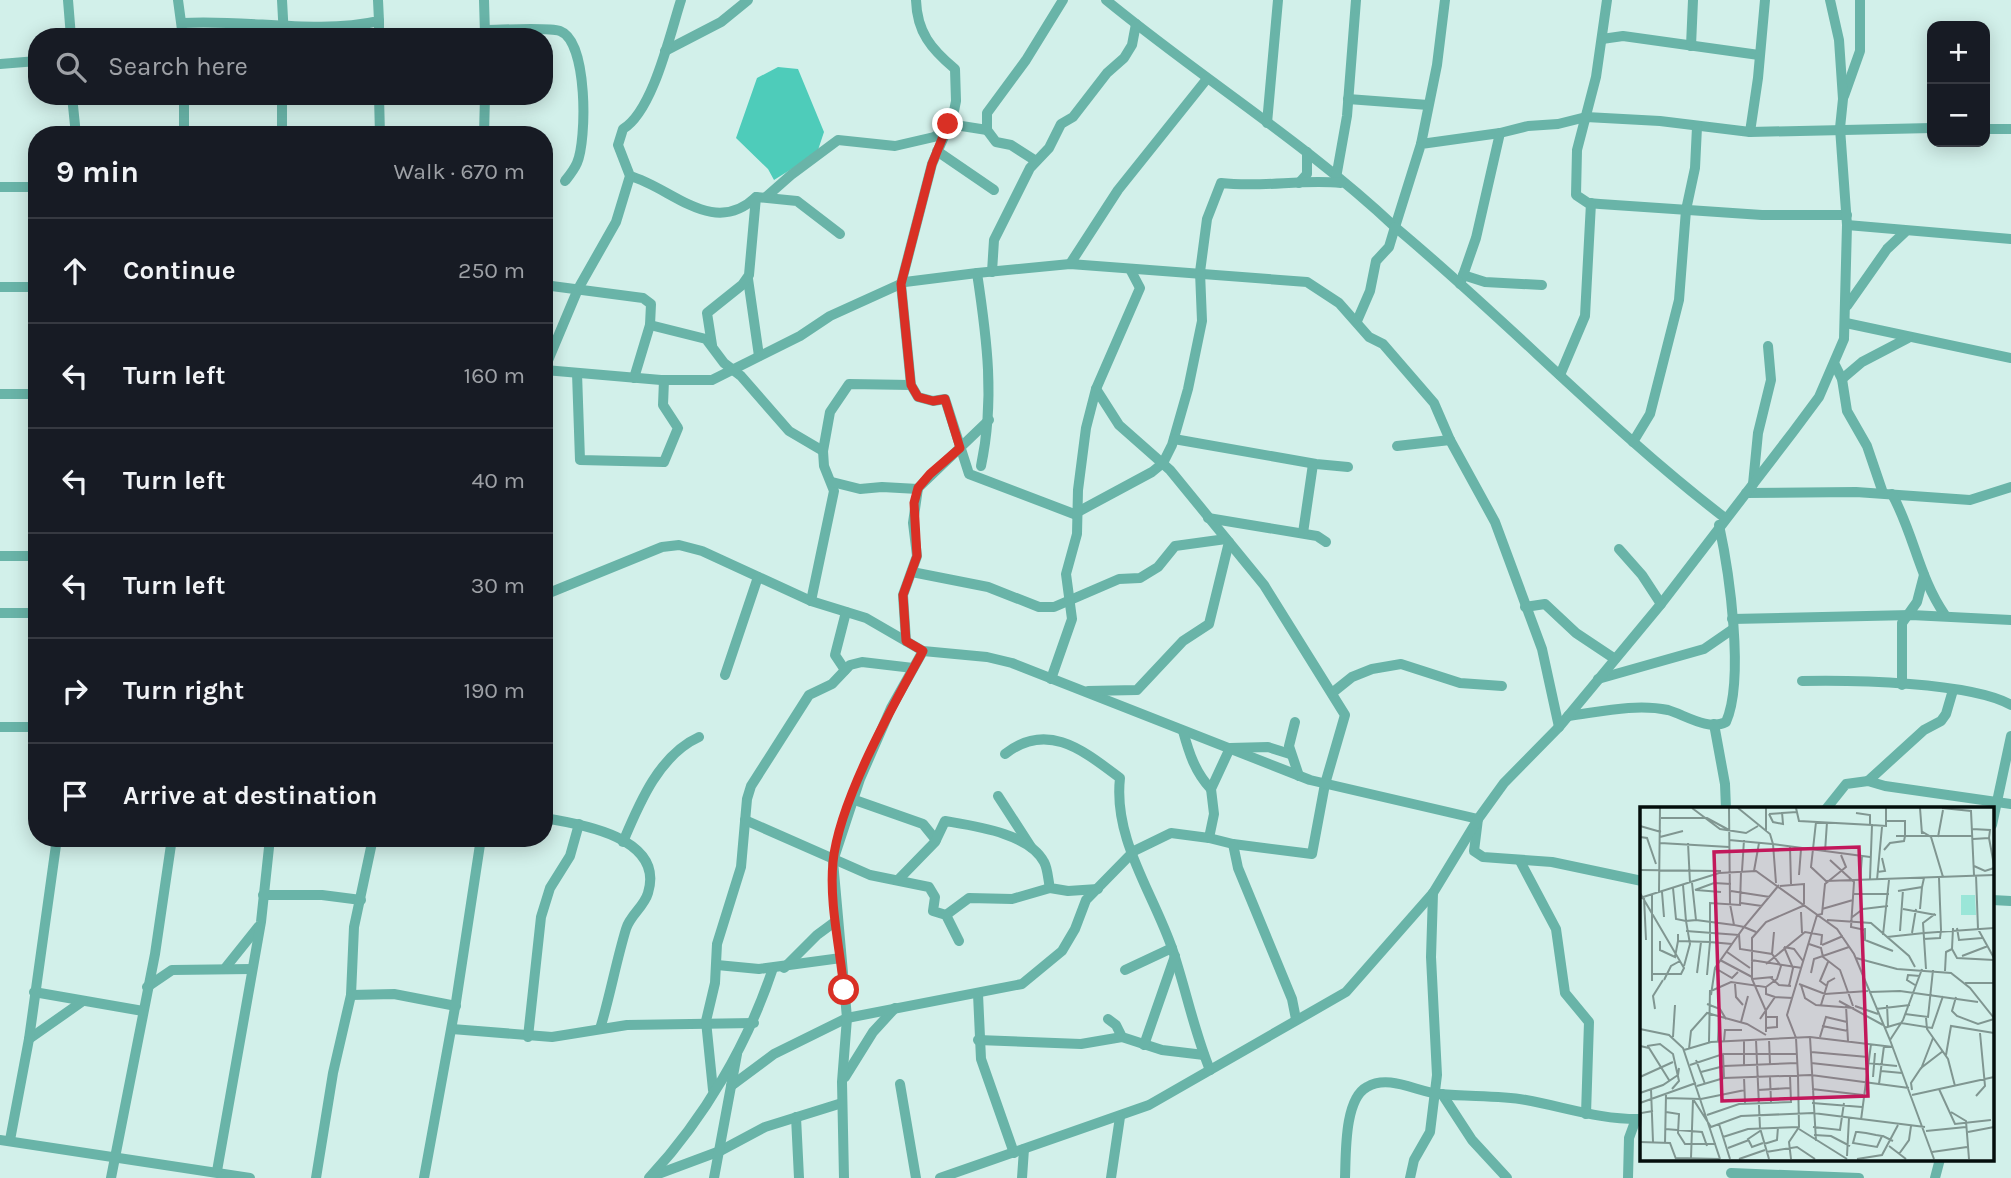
<!DOCTYPE html>
<meta charset="utf-8">
<style>
:root{--surface:#171b24;--page:#242831;--text:#f1f3f6;--muted:#9ea1a6;--line:#363941}
body{margin:0;font-family:Karla,sans-serif;background:var(--page);color:var(--text)}
.controls{position:absolute;right:21px;top:21px;display:grid;overflow:hidden;border-radius:14px;box-shadow:0 4px 18px #0003}
.controls button{width:63px;height:63px;display:grid;place-items:center;padding:0;border:0;border-bottom:2px solid var(--line);background:var(--surface);color:var(--text);font:35px sans-serif}
.stop{position:absolute;width:21px;height:21px;margin:-16px;border:5px solid #d93025;border-radius:50%;background:#fff}
.stop.end{background:#d93025;border-color:#fff;box-shadow:0 2px 7px #0008}
.list{margin:0;padding:0;list-style:none}
h2{display:flex;justify-content:space-between;align-items:center;height:91px;margin:0;padding:0 28px;font-size:30px}
h2 small{font-size:23px;font-weight:400;color:var(--muted)}
.list li{display:grid;grid-template-columns:46px 1fr auto;gap:21px;align-items:center;box-sizing:border-box;height:105px;padding:0 28px;border-top:2px solid var(--line)}
.list b{display:block;font-size:26px;white-space:nowrap}
.list em{font-size:23px;font-style:normal;color:var(--muted)}
.icon{flex:none;width:38px;height:38px;fill:none;stroke:currentColor;stroke-width:2;stroke-linecap:round;stroke-linejoin:round}
.map{position:relative;flex:none;width:2011px;height:1178px;overflow:hidden}
.search{position:absolute;background:var(--surface);box-shadow:0 4px 18px #0003;left:28px;top:28px;width:525px;height:77px;display:flex;align-items:center;gap:18px;box-sizing:border-box;padding:0 24px;border-radius:28px;color:var(--muted);font-size:26px}
.panel{position:absolute;background:var(--surface);box-shadow:0 4px 18px #0003;left:28px;top:126px;width:525px;height:721px;border-radius:28px}
.map>svg:first-child{display:block}
.water{fill:#4eccba}
.lines{fill:none;stroke-linecap:round;stroke-linejoin:round}
.street{stroke:#69b4a8;stroke-width:10}
.route{stroke:#d93025;stroke-width:9}
.inset-road{fill:none;stroke:#809691;stroke-width:2}
.view{fill:#c2185b;fill-opacity:0.15;stroke:#c2185b;stroke-width:3.5}
.inset-edge{fill:none;stroke:#040e0c;stroke-width:3.5}
</style>
<div class="map">
<svg width="2011" height="1178" viewBox="0 0 2011 1178">
<rect width="100%" height="100%" fill="#d2f0ea"/>
<path class="water" d="M778,67l20,2 26,63 -7,21 -43,27 -6,-11 -32,-31 21,-60z"/>
<g class="lines">
<g class="street">
<path d="M68,0l3,37"/>
<path d="M178,0l5,37"/>
<path d="M282,0l2,37"/>
<path d="M484,0l1,34"/>
<path d="M1106,0c95,78 201,144 289,227l26,-83 79,-11 28,-7 30,-2 28,-7 74,4 90,11 182,-4"/>
<path d="M1607,0l-11,77 -19,73 -1,45 12,8 12,1 162,11h85"/>
<path d="M379,21v16"/>
<path d="M183,23c65,-4 133,12 196,-2l-1,-21"/>
<path d="M485,30c16,0 63,-3 75,1 28,10 27,109 17,132 -3,7 -8,13 -12,18"/>
<path d="M1602,39l21,-3 136,19"/>
<path d="M1691,46l2,-46"/>
<path d="M665,51l56,-29 27,-22"/>
<path d="M0,64l37,-3"/>
<path d="M72,96l4,39"/>
<path d="M184,96v39"/>
<path d="M379,96l1,39"/>
<path d="M1844,96l16,-45v-51"/>
<path d="M1348,99l80,6"/>
<path d="M1267,123l11,-123"/>
<path d="M949,124l38,6"/>
<path d="M1985,129h26"/>
<path d="M1750,132l8,-54 7,-78"/>
<path d="M282,135v-39"/>
<path d="M484,135l1,-39"/>
<path d="M1421,144l16,-79 8,-65"/>
<path d="M937,151l57,39"/>
<path d="M1036,161l-25,-16 -15,-3 -9,-12v-17l39,-53 37,-60"/>
<path d="M630,176c41,11 83,62 126,21l41,4 43,33"/>
<path d="M1336,178l11,-62 9,-116"/>
<path d="M1299,183l8,-9v-22"/>
<path d="M0,187h37"/>
<path d="M766,197l25,-22 47,-35 57,6 39,-9 10,-6"/>
<path d="M1847,225l164,14"/>
<path d="M1070,264l48,-74 88,-110"/>
<path d="M992,272l2,-32 36,-72 19,-20 12,-24 12,-7 34,-44 17,-15 8,-13 4,-21"/>
<path d="M977,273c10,66 18,127 4,193"/>
<path d="M1463,275l22,7 57,3"/>
<path d="M748,279l11,77"/>
<path d="M1460,284l16,-46 24,-105"/>
<path d="M544,285l99,13 8,6 -1,21 -16,53"/>
<path d="M0,287h37"/>
<path d="M1847,306l40,-57 18,-17"/>
<path d="M1357,321l13,-30 6,-30 13,-14 6,-20c113,94 214,202 330,291"/>
<path d="M1846,323l165,35"/>
<path d="M650,325l56,14 18,24 17,13 48,55 34,20 1,15 10,25 -23,110"/>
<path d="M712,345l-5,-32 35,-28 7,-10 7,-78"/>
<path d="M1835,365l7,14 5,32 20,35 16,47"/>
<path d="M544,370l34,-81 38,-67 14,-46 -12,-31 5,-16c30,-18 47,-95 58,-129"/>
<path d="M545,370l116,10h51l88,-44 30,-20 75,-34 72,-9 93,-9 237,18 32,21 30,34 14,7 51,59 16,37 45,82 47,127 17,78"/>
<path d="M577,373l3,87 84,2 14,-34 -15,-23 1,-25"/>
<path d="M1560,375l25,-59 6,-113"/>
<path d="M1842,379l20,-17 46,-24"/>
<path d="M911,385l7,12 15,4 12,-2 24,75 105,40 78,-42 11,-9 9,-18 16,-56 14,-68 -2,-49 7,-53 14,-36c41,5 80,-4 120,0"/>
<path d="M1096,389l23,36 51,45 94,115 81,130 -20,69 -13,70 -79,-10"/>
<path d="M0,394h37"/>
<path d="M1174,439l142,25 32,3"/>
<path d="M1633,442l17,-28 29,-114 7,-90 9,-42 2,-41"/>
<path d="M1397,446l53,-6"/>
<path d="M823,451l7,-39 19,-28 62,1 -10,-101 31,-120 21,-48 3,-15 -1,-32c-24,-20 -38,-37 -39,-69"/>
<path d="M832,482l28,7 22,-2 36,2"/>
<path d="M1753,484l5,-51 13,-53 -3,-34"/>
<path d="M1746,493l110,-1 114,8 41,-13"/>
<path d="M1892,494c22,40 27,84 53,121"/>
<path d="M1208,518l109,18 9,6"/>
<path d="M1303,533l10,-69"/>
<path d="M1619,549l23,26 19,29"/>
<path d="M0,556h37"/>
<path d="M912,572l76,15 51,20h15l65,-28 21,-1 18,-11 17,-21 51,-7"/>
<path d="M544,595l118,-48 17,-2 23,6 109,50 55,17 57,33 64,6 25,6 298,117 168,39 -4,32 9,6 69,5 90,19"/>
<path d="M1525,607l20,-3 31,29 39,26"/>
<path d="M0,613h37"/>
<path d="M1732,619l179,-4 100,5"/>
<path d="M906,641l-3,-46 14,-39 -4,-33 5,-35 71,-68"/>
<path d="M845,670l-10,-15 11,-43"/>
<path d="M725,675l33,-98"/>
<path d="M1051,679l21,-60 -6,-45 11,-40 1,-44 8,-62 10,-39 44,-101 -10,-19"/>
<path d="M1598,679l106,-30 29,-20"/>
<path d="M1802,681c49,-1 169,1 209,24"/>
<path d="M1902,685v-62l15,-21 7,-27"/>
<path d="M1088,691l49,-1 46,-49 26,-17 20,-82"/>
<path d="M1332,693l20,-16 20,-8 29,-5 59,19 42,3"/>
<path d="M1568,716c31,-4 68,-13 100,-6 17,5 40,21 58,12 19,-43 3,-151 -7,-197"/>
<path d="M1295,722l-6,24 10,30"/>
<path d="M1714,724l11,60 1,25"/>
<path d="M0,727h37"/>
<path d="M1183,731c6,22 12,41 28,58"/>
<path d="M1005,754c43,-34 80,-2 115,24 -7,62 34,116 53,173 13,39 21,80 37,119"/>
<path d="M1868,781l56,-51 17,-9 5,-7 7,-24"/>
<path d="M998,796l33,51"/>
<path d="M852,799l71,25 13,16"/>
<path d="M1826,809l20,-25 22,-3 17,5 126,18"/>
<path d="M544,818c38,6 121,20 104,75 -4,14 -18,22 -22,36 -10,33 -16,67 -26,100"/>
<path d="M745,820l125,55 59,12 6,10 -2,14 13,4 13,26"/>
<path d="M1992,825l19,-89"/>
<path d="M1209,838l24,6 5,24 54,131 4,20"/>
<path d="M623,842c16,-38 36,-87 76,-105"/>
<path d="M1520,861l36,68 9,64 24,29 -3,92"/>
<path d="M898,880l37,-38 10,-21c29,5 84,12 99,41 4,7 4,18 6,26l18,3 30,-2"/>
<path d="M263,895h59l39,5"/>
<path d="M1992,900l19,1"/>
<path d="M946,915l23,-17 43,1 38,-11"/>
<path d="M717,965l42,4 82,-11"/>
<path d="M226,967l32,-40"/>
<path d="M784,968l33,-33 19,-14"/>
<path d="M1125,970l47,-22"/>
<path d="M147,987l25,-17 79,-1"/>
<path d="M34,992l109,19"/>
<path d="M978,994l3,65 33,94"/>
<path d="M351,995l43,-1 62,12"/>
<path d="M1108,1019l8,6 6,12 40,13 42,5"/>
<path d="M452,1029l100,8 75,-12 127,-2"/>
<path d="M528,1037l13,-120 9,-29 20,-32 9,-32"/>
<path d="M29,1039l54,-38"/>
<path d="M978,1040l103,4 41,-7"/>
<path d="M1144,1045l31,-89"/>
<path d="M845,1077l28,-45 22,-24"/>
<path d="M900,1084l16,94"/>
<path d="M731,1086l43,-32 73,-36 175,-34 40,-33 13,-22 11,-29 48,-49 37,-18 38,5 5,-24 -3,-25 19,-41 38,-1 22,7"/>
<path d="M713,1090l-7,-69 9,-38 2,-39 24,-77 6,-68 4,-13 58,-91 23,-11 18,-19 12,-3 51,6"/>
<path d="M1442,1094l30,46 35,38"/>
<path d="M796,1117l3,61"/>
<path d="M0,1140l250,38"/>
<path d="M10,1140l19,-101 28,-201"/>
<path d="M217,1171l44,-249 9,-84"/>
<path d="M1731,1173l128,5"/>
<path d="M653,1176l67,-25 45,-24 77,-24"/>
<path d="M111,1178l44,-224 17,-116"/>
<path d="M316,1178l17,-105 18,-78 3,-68 19,-89"/>
<path d="M424,1178l32,-176 25,-164"/>
<path d="M649,1178c55,-59 99,-134 124,-210"/>
<path d="M714,1178l23,-124"/>
<path d="M844,1178l-2,-96 5,-64 -14,-157 27,-82 31,-71 32,-57"/>
<path d="M940,1178l209,-73 197,-113 87,-99 45,-74 26,-36 55,-56 102,-123 132,-172 26,-35 25,-58 3,-114 -7,-97 3,-29 -4,-59 -9,-40"/>
<path d="M1022,1178l2,-29"/>
<path d="M1111,1178l9,-61"/>
<path d="M1345,1178c1,-23 -1,-79 22,-91 22,-13 50,5 73,7 29,3 57,1 86,6 39,7 75,20 116,19"/>
<path d="M1410,1178l4,-18 16,-28 7,-57 -6,-118 2,-64"/>
<path d="M1628,1178l1,-40 7,-19"/>
<path d="M1935,1178l5,-19"/>
</g>
</g>
<g class="lines">
<path class="route" d="M844,990c-4,-42 -15,-87 -11,-128 6,-61 60,-157 90,-211l-17,-10 -3,-46 14,-39 -3,-53 4,-15 12,-14 30,-26 -15,-49 -12,2 -15,-4 -7,-12 -10,-101 31,-120 16,-40"/>
</g>
<g transform="translate(1640 807)">
<rect width="354" height="354" fill="#d2f0ea"/>
<path d="M321,88h14l1,20h-15z" fill="#9ae6d8"/>
<path class="inset-road" d="M52,1l28,21 26,4 12,-7M98,1l32,26 3,10 97,13M126,1v23M156,1l3,13 73,4 -2,54M280,1l2,26M302,1l29,3 3,64M216,6l14,2v9M129,7l4,8 10,2 -1,-12M129,7l28,-2M21,11h46l22,12M246,14h19v14M176,15l-5,45 15,14 168,-6M232,18l14,1v-18M0,19l21,6M332,22l18,1 -1,8 -16,1M281,24l10,6 12,40M256,29h77M0,30l7,1 9,26M20,30l23,-6M298,30l5,-27M349,31l5,27M89,33l43,4M20,36l69,4M48,36l2,40M133,37l3,39M150,40l1,37M244,43l6,-7 14,-2 1,-5M185,45l2,-30M190,53l24,22 -3,45 14,3M334,59l11,5 9,-3M0,63l81,1M102,64l2,-31M114,64l5,-28M237,65l8,-1 -3,-13M159,68l2,-26M336,68l2,54 16,29M299,71l2,52M237,73l5,-53M220,75l2,-26M140,79l24,-2v20M33,81l3,31 10,2 -3,-36M55,83l19,-7 17,1M56,83l25,2M91,84l39,6M258,84l24,-4 2,-9M19,85l1,-84M22,85l2,25M0,86l44,75 -3,6h-29v7M214,87h35M4,90l2,43M0,91l79,-25 37,-2 81,58 17,25 36,86 44,119M101,96l21,3M182,102l31,-9M263,102l33,6M280,102l2,-22M161,105l1,21M211,111l12,-9 25,-3M56,113l38,5M187,113l44,3 38,33 6,11M225,121v12l28,11M313,121l-1,21 5,9 37,2M317,121l2,12 23,-2M46,124l53,4M260,124l3,-41M116,125l-12,-5 35,-42M272,126l4,-24M284,126l70,-5M38,127v7l32,1 -3,33M99,127l1,15 32,5 9,12 -4,13 -11,8M243,128l6,-55M247,130l37,-4M283,132l17,-1 1,-8M20,134v9l15,7 3,-16M92,137l-22,-2v-39l30,2 1,-33M169,137l12,4 2,9 17,13 13,36M182,138l21,-9M144,140l9,21 -4,18M144,140l10,2 9,12M87,145l23,16M132,147l2,-22M322,149l26,-10M216,151l41,11 54,4 19,15 24,30M80,153l32,17M111,153l51,8M126,157l39,-32 17,3 -1,10M44,159l6,-22 -4,-23 10,-1 -4,-37M75,161l17,10 6,-6M286,162l-3,-46 12,-9M305,164l1,-19 6,-3M57,166l4,-31M171,166l3,-14 35,-12M12,167v-80M130,170l9,8 12,1M112,172l21,-2M24,173l7,-14 9,-5M325,176h28M95,177l1,13 7,8M159,177l26,10 43,-3M161,178l4,13 11,7 38,3M275,178l-8,-5 1,-5 12,1M187,179l-7,-5 8,-19M71,184l20,-9 35,5v7l9,3M229,185l31,-1 78,11M71,188l4,-27 29,-41 -10,-2 -4,-21 -1,-96M316,190l-4,14 5,5 21,8 16,-5M199,194l44,24M67,197l13,5 6,10M181,198l7,-23 7,-4M247,198l1,21M206,199l2,35M215,199l23,8M15,202l-2,-13 10,-16M236,202l34,-4M265,207l23,3 5,-47M286,211l1,11 21,30 7,27M120,212l15,-22 18,1M101,215l7,-26M182,219l26,5M126,221l11,-1v-10h-11M244,221l17,-5 31,5 11,-32M0,222l29,6 14,13 37,111M126,225v-21l-14,-32v-41l14,-16 39,-17M33,230l2,-32M170,230l6,104M180,230l6,-20 21,5M129,232l1,25M116,233l4,88 9,31M250,233l13,-20 19,-51M78,234l1,-24M84,234l1,-11h17M104,234v25M69,235l1,-52M0,239l9,2 20,32M7,239l13,-2 13,10 6,27 -7,8M49,242l2,-18 16,-18 40,11 19,11M44,243l27,-8 99,-5 83,10M171,245l57,5M83,247h74M306,248l5,-29 43,7M56,253l9,24M171,256l55,6M227,256l30,3M50,258l33,-11 1,24M281,262l12,-31M241,264l21,2M61,265l23,-6 73,-3M0,270l33,-15M104,270l1,26M130,270l1,25M233,270l2,-24M239,277l5,-38M57,279l27,-8 87,-3 98,13M11,282l2,53M172,282l51,6M299,282l16,35 36,-4M118,283l32,-2M272,283l-1,-7 10,-15 22,-17M0,286l23,-8 15,-10 1,-7M272,288l82,-18M336,289l9,-10 -5,-53M26,291l35,1 44,-9M53,292l18,28 30,-11 72,-3 112,14M0,296l56,-20M172,296l50,4M26,305l13,2 -1,19 7,11h31M311,305l15,9 3,38M67,308l32,-11 52,-2 -1,-26M221,313l10,-76M79,317l11,35M173,320l27,3 4,-27M0,321l1,-15 12,-2M25,322l37,3 5,14M159,322l48,30M120,324l-12,8 4,8 11,-4M286,324l40,-4M328,325l26,-5M174,328l17,1 19,10M242,329l-5,11 -24,-4 3,-11h2l8,1 10,2 6,1h1l10,5M83,330l25,-8 51,-2M0,335l30,1 6,16M25,336l1,-48M124,337l13,-4 1,-13M249,339l17,13M88,341l21,-8M126,345l31,-5 18,12M292,345l35,-5M259,347l10,-14 2,-14M207,349l2,-38M36,351l44,1M51,351l2,-59M99,352l26,-9M151,352l-2,-17 10,-15 -1,-51 -2,-38 -9,-23 30,-100 5,-1 3,-30 21,-17 -5,-12M217,352l25,-4 16,-30"/>
<path class="view" d="M219,40l9,249 -146,5 -8,-249z"/>
<rect width="354" height="354" class="inset-edge"/>
</g>
</svg>
<div class="controls">
<button>+</button>
<button>−</button>
</div>
<div class="stop" style="left:844px;top:990px"></div>
<div class="stop end" style="left:948px;top:124px"></div>
<div class="search"><svg class="icon" aria-label="search" viewBox="0 0 24 24"><circle cx="10" cy="10" r="6"/><path d="M15 15l6 6"/></svg>Search here</div>
<section class="panel">
<h2>9 min<small>Walk · 670 m</small></h2>
<ul class="list">
<li><svg class="icon" aria-label="ahead" viewBox="0 0 24 24"><path d="M12 20V5M6 11l6-6 6 6"/></svg><div><b>Continue</b></div><em>250 m</em></li>
<li><svg class="icon" aria-label="left" viewBox="0 0 24 24"><path d="M17 20v-9H6M10 6l-5 5 5 5"/></svg><div><b>Turn left</b></div><em>160 m</em></li>
<li><svg class="icon" aria-label="left" viewBox="0 0 24 24"><path d="M17 20v-9H6M10 6l-5 5 5 5"/></svg><div><b>Turn left</b></div><em>40 m</em></li>
<li><svg class="icon" aria-label="left" viewBox="0 0 24 24"><path d="M17 20v-9H6M10 6l-5 5 5 5"/></svg><div><b>Turn left</b></div><em>30 m</em></li>
<li><svg class="icon" aria-label="right" viewBox="0 0 24 24"><path d="M7 20v-9h11M14 6l5 5-5 5"/></svg><div><b>Turn right</b></div><em>190 m</em></li>
<li><svg class="icon" aria-label="arrive" viewBox="0 0 24 24"><path d="M6 21V4h12l-3 4 3 4H6"/></svg><div><b>Arrive at destination</b></div></li>
</ul>
</section>
</div>
